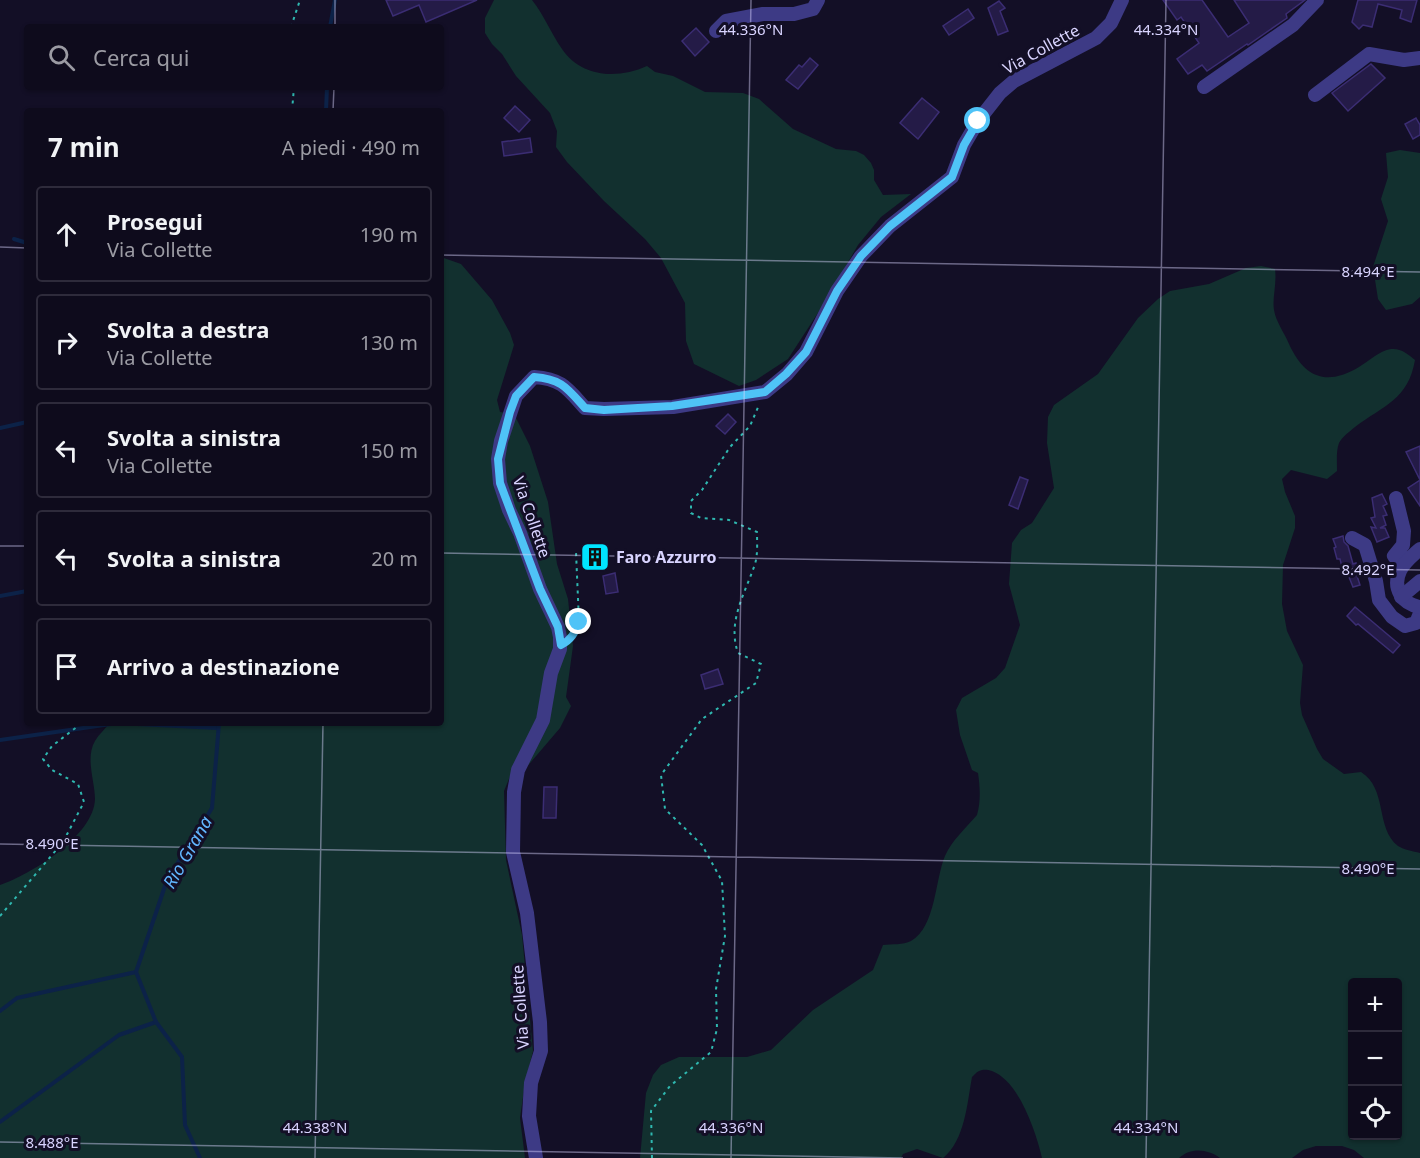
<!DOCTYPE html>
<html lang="it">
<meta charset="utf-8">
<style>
:root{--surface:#0e0b1c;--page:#171425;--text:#f1f3f6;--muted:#9b9ba3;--line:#2e2b3b}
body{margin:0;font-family:"Noto Sans",sans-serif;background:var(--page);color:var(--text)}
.controls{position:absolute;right:18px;bottom:18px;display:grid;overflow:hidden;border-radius:6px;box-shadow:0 2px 4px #0004}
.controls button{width:54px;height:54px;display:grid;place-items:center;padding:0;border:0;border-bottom:2px solid var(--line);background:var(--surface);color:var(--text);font:30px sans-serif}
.stop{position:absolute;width:18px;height:18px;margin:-14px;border:4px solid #4fc3f7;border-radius:50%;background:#fff}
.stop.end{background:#4fc3f7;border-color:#fff;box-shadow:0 2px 6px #0008}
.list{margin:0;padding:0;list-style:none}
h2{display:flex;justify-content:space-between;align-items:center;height:78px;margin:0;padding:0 24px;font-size:26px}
h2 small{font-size:20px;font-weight:400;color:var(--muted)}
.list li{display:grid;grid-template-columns:39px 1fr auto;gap:18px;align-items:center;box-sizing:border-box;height:96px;margin:0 12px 12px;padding:0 12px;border:2px solid var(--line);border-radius:6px}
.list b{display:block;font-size:22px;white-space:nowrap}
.list p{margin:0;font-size:20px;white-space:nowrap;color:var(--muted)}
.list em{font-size:20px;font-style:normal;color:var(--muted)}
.icon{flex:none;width:33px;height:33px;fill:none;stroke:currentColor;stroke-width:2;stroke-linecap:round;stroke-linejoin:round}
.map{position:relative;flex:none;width:1420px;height:1158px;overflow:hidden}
.search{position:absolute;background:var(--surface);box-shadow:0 2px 4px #0004;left:24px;top:24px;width:420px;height:66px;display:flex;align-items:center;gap:15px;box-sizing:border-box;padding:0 21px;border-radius:6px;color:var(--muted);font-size:22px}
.panel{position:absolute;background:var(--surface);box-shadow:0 2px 4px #0004;left:24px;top:108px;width:420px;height:618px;border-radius:6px}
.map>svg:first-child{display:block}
.green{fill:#12302f;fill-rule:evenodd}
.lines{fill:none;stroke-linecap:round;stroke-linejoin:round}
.stream{stroke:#0c2248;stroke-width:4}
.building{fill:#241b47;stroke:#3b2d73;stroke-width:1.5}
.path{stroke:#2fb8b0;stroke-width:2;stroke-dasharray:3 4.5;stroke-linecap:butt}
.minor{stroke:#3d3a85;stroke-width:14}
.route{stroke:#4fc3f7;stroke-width:8}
.ticks{fill:none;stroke:#d9d4ff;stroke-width:1.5;stroke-opacity:0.45}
.labels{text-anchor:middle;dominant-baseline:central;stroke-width:6;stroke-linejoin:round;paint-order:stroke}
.street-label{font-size:16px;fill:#d9d4ff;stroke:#130f26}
.poi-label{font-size:16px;font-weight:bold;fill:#d9d4ff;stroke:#130f26;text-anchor:start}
.water-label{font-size:18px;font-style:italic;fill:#62b6ff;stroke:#130f26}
.ticks-label{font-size:15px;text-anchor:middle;fill:#d9d4ff;stroke:#130f26;stroke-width:6;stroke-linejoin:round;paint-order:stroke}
</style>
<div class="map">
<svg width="1420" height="1158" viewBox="0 0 1420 1158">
<rect width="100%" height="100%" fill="#130f26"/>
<g class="green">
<path d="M494,0h38c12,15 19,33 30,49 20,29 56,30 85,17l8,6 18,4 32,16 38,1 16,6 34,30 43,20 20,2 8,4 7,8 3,7v10l9,15 28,-1 -30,23 -23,28 -33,57 -37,57 -32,21 -17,6 -45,-22 -8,-23 -1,-38 -24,-45 -16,-19 -41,-38 -37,-39 -11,-15 1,-16 -7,-18 -34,-37 -14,-22 -10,-10 -7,-11v-15z"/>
<path d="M1400,150l20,3v144l-8,7 -26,6 -8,-11 -5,-32 15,-46 -7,-22 7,-22 -2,-24z"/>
<path d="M441,257l20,7 31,36 18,33 4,12 -17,55 3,12 14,2 16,32 18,56 9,62 11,35 5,47 -7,51 5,9 -11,22 -35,41 -14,5 -7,17 2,69 16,75 11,116 -8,32 -5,35 5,40h-525v-273c30,-10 94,-49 95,-86 0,-18 -10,-41 0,-58 4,-7 10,-12 15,-18h331z"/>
<path d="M1261,266l14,3c2,15 -3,29 -1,41 2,12 10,22 15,34 15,33 37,43 70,23 10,-6 20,-16 32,-18 10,-1 17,5 24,11 -7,40 -31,45 -60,67 -6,5 -12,9 -16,16 -3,8 -2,19 -2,28l-10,8 -36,-9 -9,9 3,13 10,24v12l-12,37 -1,39 5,27 16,34 -3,38 2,12 15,34 6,10 21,15 17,-2c27,17 14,56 37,74 6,4 15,5 22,7v305h-56l-10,-8 -12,-4h-26l-13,4 -11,8h-72c-12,-9 -29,-11 -41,0h-137c-6,-26 -23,-77 -50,-87 -9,-3 -14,-1 -20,6 -5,27 -7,63 -29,81l-26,-9 -14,5 -2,4h-261l6,-65 7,-18 8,-10 18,-8h68l24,-7 42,-40 60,-40 10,-25c9,-1 20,0 28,-4 25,-14 24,-62 34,-85 6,-15 22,-29 32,-41 4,-14 3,-28 1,-42l-6,-3 -12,-35 -4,-25 6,-12 34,-20 9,-10 15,-43 -11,-41 3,-41 9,-13 11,-7 22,-35 -7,-45 1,-26 6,-12 44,-31 40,-56 20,-19 12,-8 39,-7 37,-16zM1352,982h46v154h-46z"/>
</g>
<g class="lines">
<g class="stream">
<path d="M330,27l5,-27"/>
<path d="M326,111l1,-24"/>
<path d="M14,239l13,4"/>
<path d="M0,428l27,-6"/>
<path d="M0,596l27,-5"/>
<path d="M0,740l118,-17 99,5"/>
<path d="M0,1011l17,-13 119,-26"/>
<path d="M0,1122l119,-87 37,-13"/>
<path d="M200,1158l-15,-33 -3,-68 -26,-35 -20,-50 31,-92 45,-72 7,-85"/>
</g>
</g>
<g class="building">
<path d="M386,0h91l-51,22 -7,-17 -26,11z"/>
<path d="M1163,0h39l26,37 21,-14 -15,-23h71l-19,14 1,4 -39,27 -1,-1 -40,27 -5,-6 -14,9 -11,-15 22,-16 -18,-26 -4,3z"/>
<path d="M1358,0h59l-6,22 -11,-4 2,-8 -24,-6 -6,23 -9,-2 -4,4 -7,-7z"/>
<path d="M999,1l6,7 -5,3 8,20 -10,4 -10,-27z"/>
<path d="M968,9l6,9 -25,17 -6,-9z"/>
<path d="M696,28l13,14 -14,14 -13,-15z"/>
<path d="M810,58l8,7 -20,24 -12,-9 13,-15 3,2z"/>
<path d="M1371,64l14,14 -37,33 -16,-18z"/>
<path d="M922,98l17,14 -21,27 -18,-16z"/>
<path d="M515,106l15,14 -11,12 -15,-14z"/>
<path d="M1416,118l4,7v10l-7,4 -8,-15z"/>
<path d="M530,138l2,14 -28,4 -2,-14z"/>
<path d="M728,414l8,8 -11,12 -9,-8z"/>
<path d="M1420,446v60l-12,-18 12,-8 -14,-28z"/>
<path d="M1020,477l8,3 -10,29 -9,-4z"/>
<path d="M1382,494l5,10 -4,2 4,9 -4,1 3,9 -6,3h5l4,9 -12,5 -6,-15 5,1 -5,-10 4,-1 -3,-19z"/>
<path d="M1343,536l1,6 4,4 5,18 3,-1 4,12 -3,1 3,9 -7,2 -8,-20h-3l-2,-8h-3l-3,-11 2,-1 -3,-8z"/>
<path d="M596,549l6,4 1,6 -3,7 -10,-3 -3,-4 2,-8z"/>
<path d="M615,573l3,19 -12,2 -3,-18z"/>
<path d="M1355,607l45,38 -7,8 -35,-29 -2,1 -9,-9z"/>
<path d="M718,669l5,15 -18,5 -4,-14z"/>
<path d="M544,787h13l-1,31h-13z"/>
</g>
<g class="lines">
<g class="path">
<path d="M291,27l9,-27"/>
<path d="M292,111l2,-24"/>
<path d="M572,637l7,-15 -3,-70"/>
<path d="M0,916l63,-74 21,-40 -6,-18 -26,-14 -9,-11 9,-13 30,-23"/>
<path d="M652,1158l-1,-47 19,-25 41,-34 6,-23 -1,-40 9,-53 -3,-55 -20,-36 -37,-36 -4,-34 41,-56 54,-36 5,-19 -23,-11c-11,-32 7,-59 17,-89 3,-10 2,-22 2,-32l-28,-12 -28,-2 -10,-5v-12l11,-11 28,-43 20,-21 9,-21"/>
</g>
<g class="minor">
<path d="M716,31l10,-10 37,-7h31l19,-5 5,-9"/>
<path d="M1204,87l89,-62 24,-25"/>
<path d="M1315,95l54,-41 35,6 16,-2"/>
<path d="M1396,498l8,33 -1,14 -9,11 5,6 10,-4"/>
<path d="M1352,538l13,7 11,36 3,19 13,17 13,9 11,-3 4,-10"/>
<path d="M1420,549c-7,6 -16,13 -20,22 -8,17 2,33 20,36"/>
<path d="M1401,597l19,-16"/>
<path d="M536,1158l-7,-42 2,-33 10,-32 -1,-29 -13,-109 -14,-61 1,-60 4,-22 25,-50 8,-47 9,-24v-12l-2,-10 -18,-38 -20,-56 -11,-23 -9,-27 -2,-24 3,-18 15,-45 18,-19c28,2 33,11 51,31l19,1 69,-2 92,-15 22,-18 19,-22 31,-61 24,-35 29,-30 62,-49 12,-32 14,-24 22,-28 14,-12 82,-43 15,-15 11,-23"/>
</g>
</g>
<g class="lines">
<path class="route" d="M579,622c-4,11 -8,18 -18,23l-3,-18 -18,-38 -40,-106 -2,-24 12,-47 6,-16 18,-19c28,2 33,11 51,31l19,2 68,-4 93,-14 21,-18 20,-22 31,-61 24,-35 29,-30 62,-49 12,-32 14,-24"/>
</g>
<path class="ticks" d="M335,27v-27M333,111l1,-24M0,247l27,1M441,255l979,17M0,546h27M441,553l979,17M0,844l1420,25M0,1142l903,16M315,1158l8,-435M731,1158l20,-1158M1146,1158l20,-1158"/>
<defs>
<g id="building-square" transform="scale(1.5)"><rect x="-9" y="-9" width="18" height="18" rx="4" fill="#00e5ff" stroke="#130f26"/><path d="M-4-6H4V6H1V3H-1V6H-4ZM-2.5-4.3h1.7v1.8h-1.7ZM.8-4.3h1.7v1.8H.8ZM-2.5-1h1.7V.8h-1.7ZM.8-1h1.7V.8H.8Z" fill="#111"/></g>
</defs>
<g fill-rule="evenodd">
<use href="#building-square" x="595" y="557"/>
</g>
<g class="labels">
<g class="street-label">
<text transform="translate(1041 49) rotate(-29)">Via Collette</text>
<text transform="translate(532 517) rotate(71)">Via Collette</text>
<text transform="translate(520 1007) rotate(-94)">Via Collette</text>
</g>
<g class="poi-label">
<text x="616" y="557">Faro Azzurro</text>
</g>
<g class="water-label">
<text transform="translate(187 852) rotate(-60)">Rio Grana</text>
</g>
</g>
<g class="ticks-label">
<text x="751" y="35">44.336°N</text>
<text x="1166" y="35">44.334°N</text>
<text x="1368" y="277">8.494°E</text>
<text x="1368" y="575">8.492°E</text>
<text x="52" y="849">8.490°E</text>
<text x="1368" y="874">8.490°E</text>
<text x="315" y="1133">44.338°N</text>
<text x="731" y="1133">44.336°N</text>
<text x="1146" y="1133">44.334°N</text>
<text x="52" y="1148">8.488°E</text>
</g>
</svg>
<div class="controls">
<button>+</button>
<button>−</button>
<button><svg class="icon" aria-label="locate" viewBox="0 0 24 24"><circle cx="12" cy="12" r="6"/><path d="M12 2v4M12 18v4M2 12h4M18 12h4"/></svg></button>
</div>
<div class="stop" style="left:978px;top:121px"></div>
<div class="stop end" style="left:579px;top:622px"></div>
<div class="search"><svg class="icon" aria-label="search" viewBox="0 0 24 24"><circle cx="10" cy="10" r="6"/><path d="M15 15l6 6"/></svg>Cerca qui</div>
<section class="panel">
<h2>7 min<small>A piedi · 490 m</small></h2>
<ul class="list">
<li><svg class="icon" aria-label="ahead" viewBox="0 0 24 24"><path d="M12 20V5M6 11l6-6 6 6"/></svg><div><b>Prosegui</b><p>Via Collette</p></div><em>190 m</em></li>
<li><svg class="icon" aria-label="right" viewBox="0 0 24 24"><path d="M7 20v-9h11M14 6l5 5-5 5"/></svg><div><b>Svolta a destra</b><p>Via Collette</p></div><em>130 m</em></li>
<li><svg class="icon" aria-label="left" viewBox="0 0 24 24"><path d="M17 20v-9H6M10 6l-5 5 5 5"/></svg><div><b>Svolta a sinistra</b><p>Via Collette</p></div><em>150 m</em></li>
<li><svg class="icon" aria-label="left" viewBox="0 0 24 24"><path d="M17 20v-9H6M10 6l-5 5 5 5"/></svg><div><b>Svolta a sinistra</b></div><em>20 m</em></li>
<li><svg class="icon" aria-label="arrive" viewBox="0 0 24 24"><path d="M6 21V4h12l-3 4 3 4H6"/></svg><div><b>Arrivo a destinazione</b></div></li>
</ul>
</section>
</div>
